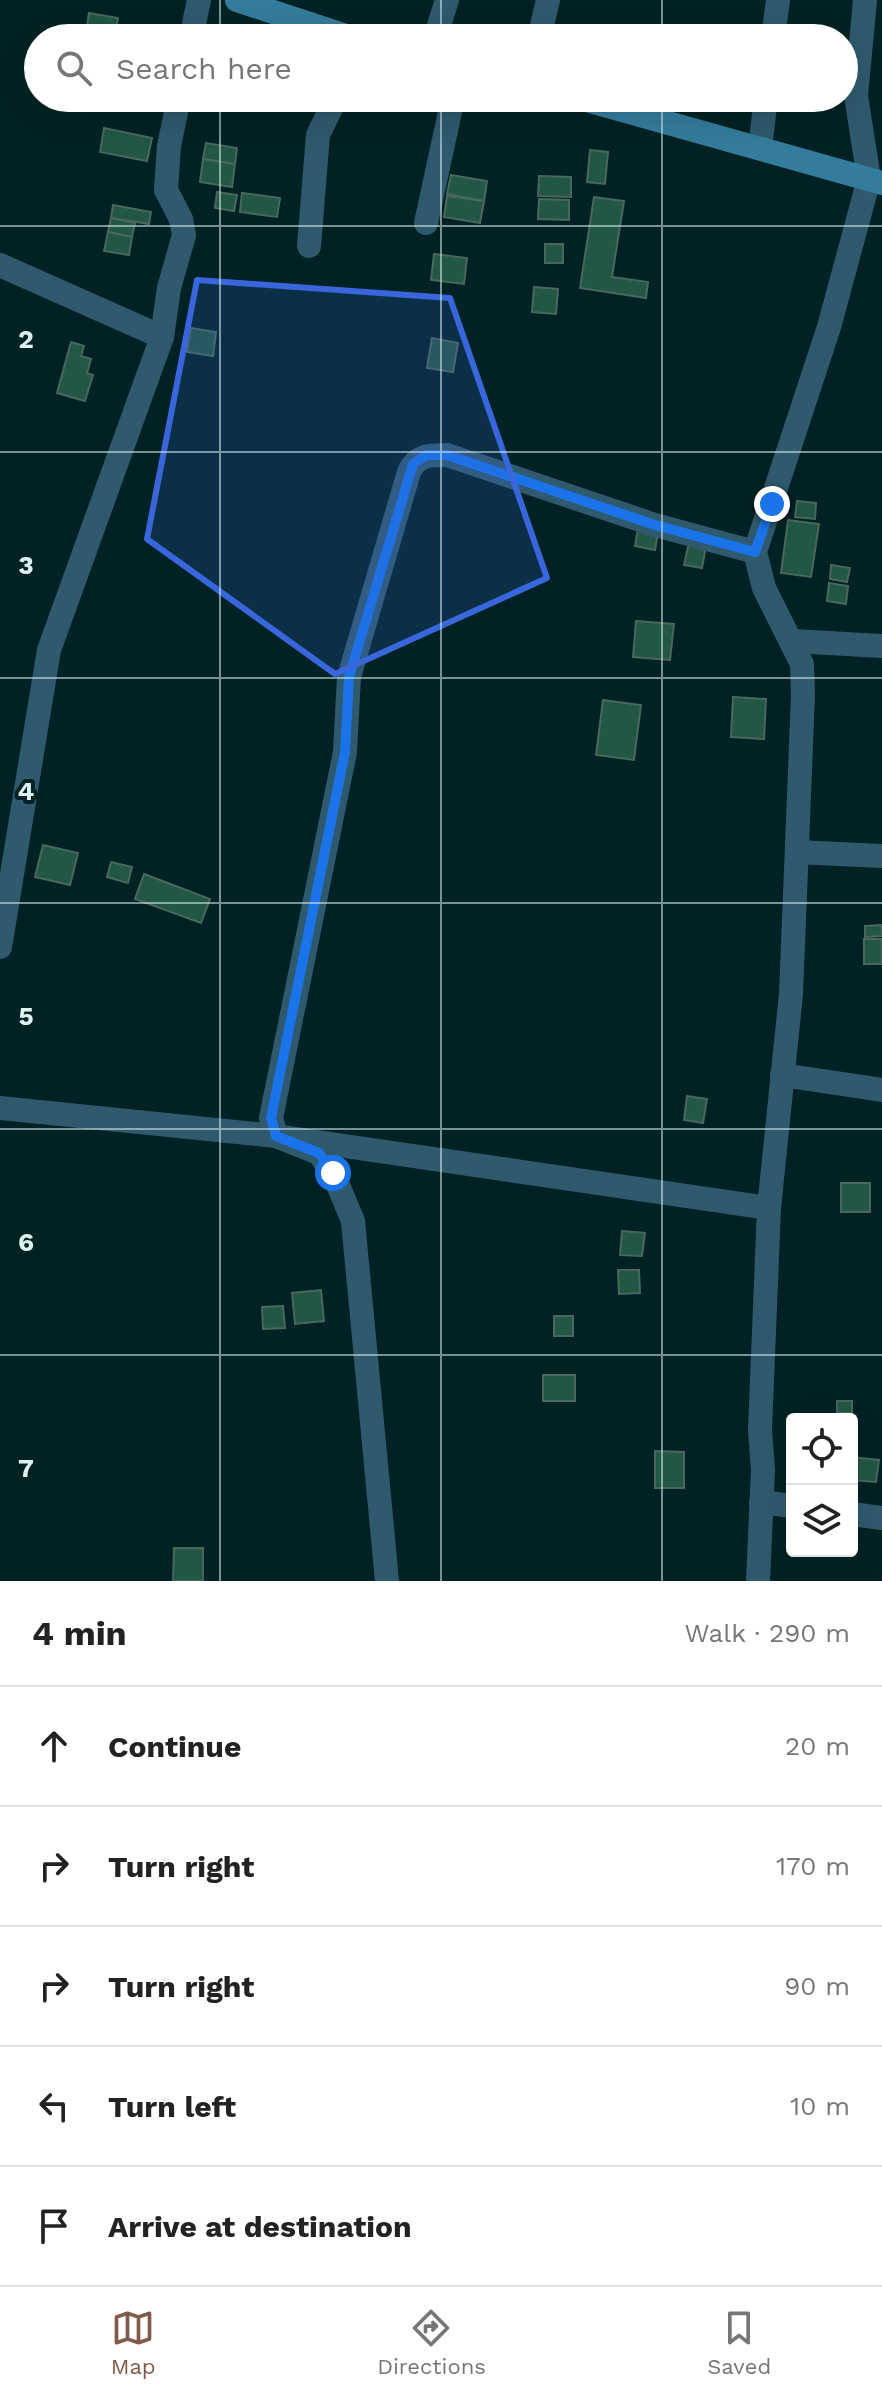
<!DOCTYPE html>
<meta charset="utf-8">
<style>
:root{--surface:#fff;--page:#f2f2f2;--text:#222;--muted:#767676;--line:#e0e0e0;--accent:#805b4b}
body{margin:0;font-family:"Work Sans",sans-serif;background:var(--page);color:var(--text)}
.controls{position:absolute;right:24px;bottom:24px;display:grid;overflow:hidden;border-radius:8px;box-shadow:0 8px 32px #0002}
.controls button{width:72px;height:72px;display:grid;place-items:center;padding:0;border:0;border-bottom:2px solid var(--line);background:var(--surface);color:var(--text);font:40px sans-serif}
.stop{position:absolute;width:24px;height:24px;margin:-18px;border:6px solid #1a73e8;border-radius:50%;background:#fff}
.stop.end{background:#1a73e8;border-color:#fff;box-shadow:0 2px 8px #0008}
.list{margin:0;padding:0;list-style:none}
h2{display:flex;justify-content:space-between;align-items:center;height:104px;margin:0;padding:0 32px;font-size:34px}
h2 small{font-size:26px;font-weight:400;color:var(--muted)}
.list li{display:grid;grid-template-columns:52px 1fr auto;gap:24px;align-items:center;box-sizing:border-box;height:120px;padding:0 32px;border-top:2px solid var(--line)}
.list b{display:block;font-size:30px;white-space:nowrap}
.list em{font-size:26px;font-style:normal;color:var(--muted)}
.icon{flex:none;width:44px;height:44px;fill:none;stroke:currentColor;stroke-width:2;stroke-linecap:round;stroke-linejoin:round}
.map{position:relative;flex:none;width:882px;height:1581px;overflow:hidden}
.search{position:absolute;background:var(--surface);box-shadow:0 8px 32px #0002;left:24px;right:24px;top:24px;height:88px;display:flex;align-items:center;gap:20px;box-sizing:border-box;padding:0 28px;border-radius:44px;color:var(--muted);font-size:30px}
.sheet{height:704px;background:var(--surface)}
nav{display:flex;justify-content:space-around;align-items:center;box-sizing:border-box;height:112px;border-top:2px solid var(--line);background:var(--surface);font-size:22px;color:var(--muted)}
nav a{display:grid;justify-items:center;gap:4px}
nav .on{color:var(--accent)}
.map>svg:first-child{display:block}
.building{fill:#215744;stroke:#49685b;stroke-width:2}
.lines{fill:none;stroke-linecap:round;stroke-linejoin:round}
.street{stroke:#2f5a6d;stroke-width:24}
.secondary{stroke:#347c9b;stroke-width:24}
.route{stroke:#1a73e8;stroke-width:10}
.marked{fill:#3a66dc;fill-opacity:0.2;stroke:#3a66dc;stroke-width:6;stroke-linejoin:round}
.grid{fill:none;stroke:#ddf1f1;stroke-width:2;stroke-opacity:0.55}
.grid-label{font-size:26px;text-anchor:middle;font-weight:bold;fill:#ddf1f1;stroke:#002224;stroke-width:8;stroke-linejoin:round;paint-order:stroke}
</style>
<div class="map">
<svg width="882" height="1581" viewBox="0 0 882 1581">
<rect width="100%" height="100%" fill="#002224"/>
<g class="building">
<path d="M89,13l29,5 -4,20h-29z"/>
<path d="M229,26l23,5 -1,7h-24z"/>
<path d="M104,128l48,10 -5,23 -47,-9z"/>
<path d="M206,143l31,5 -2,16 -32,-5z"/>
<path d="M590,150l18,2 -3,32 -18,-2z"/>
<path d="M203,159l32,5 -3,23 -32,-5z"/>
<path d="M451,175l36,6 -3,20 -37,-7z"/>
<path d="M539,176l32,1v20l-33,-1z"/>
<path d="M217,192l20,3 -3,16 -19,-3z"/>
<path d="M242,193l38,5 -3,19 -37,-5z"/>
<path d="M447,196l37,5 -4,22 -36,-6z"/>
<path d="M594,197l30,4 -12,76 36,5 -2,16 -66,-10z"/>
<path d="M539,199l30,1v20l-31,-1z"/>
<path d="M113,205l38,7 -2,12 -38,-6z"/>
<path d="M111,218l24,5 -3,14 -24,-5z"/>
<path d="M108,232l24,5 -3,18 -25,-4z"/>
<rect x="545" y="244" width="18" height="19"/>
<path d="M434,254l33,4 -3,26 -33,-4z"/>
<path d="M534,287l24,2 -2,25 -24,-2z"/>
<path d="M191,328l25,4 -3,24 -26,-4z"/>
<path d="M432,338l26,5 -5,29 -26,-4z"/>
<path d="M71,342l13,4 -3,10 10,3 -4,14 6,2 -8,26 -28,-8z"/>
<path d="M797,501l19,2 -1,16 -20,-2z"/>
<path d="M788,520l31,4 -8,53 -30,-4z"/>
<path d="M638,529l20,4 -3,17 -20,-4z"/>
<path d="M689,543l17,3 -4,22 -18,-3z"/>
<path d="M831,565l19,3 -3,14 -17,-3z"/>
<path d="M829,583l19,3 -2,18 -19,-3z"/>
<path d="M636,621l38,3 -4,36 -37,-3z"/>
<path d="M733,697l33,2 -2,40 -33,-2z"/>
<path d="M603,700l38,5 -7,55 -38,-5z"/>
<path d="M43,845l35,8 -8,32 -35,-8z"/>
<path d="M111,862l21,5 -4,16 -21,-6z"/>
<path d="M144,874l66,25 -9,24 -66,-24z"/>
<path d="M882,925v11l-17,1v-11z"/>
<rect x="864" y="939" width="18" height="25"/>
<path d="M687,1096l20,3 -4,24 -19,-3z"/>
<rect x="841" y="1183" width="29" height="29"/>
<path d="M622,1231l23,2 -3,23 -22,-1z"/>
<path d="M618,1270h21l1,23 -21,1z"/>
<path d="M321,1290l3,31 -29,3 -3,-31z"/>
<path d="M283,1306l2,22 -22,1 -1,-22z"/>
<rect x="554" y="1316" width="19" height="20"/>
<rect x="543" y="1375" width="32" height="26"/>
<rect x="837" y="1401" width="15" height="12"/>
<path d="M655,1451l29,1v36h-29z"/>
<path d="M852,1457l27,3 -3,22 -24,-2z"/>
<path d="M174,1548h29v33h-30z"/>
</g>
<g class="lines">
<g class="street">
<path d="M191,38l8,-38"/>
<path d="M435,38l12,-38"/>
<path d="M539,38l9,-38"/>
<path d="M773,38l5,-38"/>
<path d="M760,148l6,-50"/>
<path d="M426,223l27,-125"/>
<path d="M309,246l9,-111 18,-37"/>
<path d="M0,265l162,72"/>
<path d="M793,641l89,5"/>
<path d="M797,852l85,4"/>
<path d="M0,947l49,-297 113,-313 7,-49 15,-53 -3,-16 -15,-29 3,-44 10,-48"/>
<path d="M782,1075l100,15"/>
<path d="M0,1108l276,28 493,72"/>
<path d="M761,1502l31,4"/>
<path d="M852,1514l30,4"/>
<path d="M387,1581l-34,-360 -20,-48 -14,-20 -43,-17 -5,-18 74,-366 4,-75 60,-205c8,-17 20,-17 38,-17l208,70 100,27"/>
<path d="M758,1581l5,-111 -3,-40 9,-222 22,-214 12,-299 -1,-31 -38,-76 -9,-36 74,-225 40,-148 -13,-83 9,-96"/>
</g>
<g class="secondary">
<path d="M237,0l115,38"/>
<path d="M579,98l303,85"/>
</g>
</g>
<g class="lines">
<path class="route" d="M333,1173l-14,-20 -43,-17 -5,-18 74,-366 4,-75 64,-213 13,-9h21l208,70 100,27 17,-48"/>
</g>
<path class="marked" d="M197,280l253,18 97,280 -212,96 -188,-135z"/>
<path class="grid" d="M220,0v38M441,0v38M662,0v38M220,98v1483M441,98v1483M662,98v1483M0,226h882M0,452h882M0,678h882M0,903h882M0,1129h882M0,1355h882"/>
<g class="grid-label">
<text x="26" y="348">2</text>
<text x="26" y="574">3</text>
<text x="26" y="800">4</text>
<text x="26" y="1025">5</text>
<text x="26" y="1251">6</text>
<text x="26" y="1477">7</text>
</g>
</svg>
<div class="controls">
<button><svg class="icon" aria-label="locate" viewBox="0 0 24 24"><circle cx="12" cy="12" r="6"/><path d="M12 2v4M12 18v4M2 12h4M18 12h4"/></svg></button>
<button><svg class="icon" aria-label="layers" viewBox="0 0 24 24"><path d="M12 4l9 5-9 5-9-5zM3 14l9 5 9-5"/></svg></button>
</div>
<div class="stop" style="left:333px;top:1173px"></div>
<div class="stop end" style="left:772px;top:504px"></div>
<div class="search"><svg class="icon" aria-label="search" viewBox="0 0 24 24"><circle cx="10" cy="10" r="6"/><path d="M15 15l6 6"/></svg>Search here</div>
</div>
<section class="sheet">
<h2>4 min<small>Walk · 290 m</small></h2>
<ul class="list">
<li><svg class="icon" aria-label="ahead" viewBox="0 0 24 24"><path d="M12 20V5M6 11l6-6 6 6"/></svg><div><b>Continue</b></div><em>20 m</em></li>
<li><svg class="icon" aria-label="right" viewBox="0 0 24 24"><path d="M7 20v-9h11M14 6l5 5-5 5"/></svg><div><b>Turn right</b></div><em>170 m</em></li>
<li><svg class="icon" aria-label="right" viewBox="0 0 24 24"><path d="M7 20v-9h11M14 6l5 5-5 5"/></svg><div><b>Turn right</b></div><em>90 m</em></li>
<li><svg class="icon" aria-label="left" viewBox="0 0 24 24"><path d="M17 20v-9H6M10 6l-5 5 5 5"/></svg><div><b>Turn left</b></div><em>10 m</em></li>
<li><svg class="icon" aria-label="arrive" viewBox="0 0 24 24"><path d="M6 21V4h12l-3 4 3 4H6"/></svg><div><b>Arrive at destination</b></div></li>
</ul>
</section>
<nav>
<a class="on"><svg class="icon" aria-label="map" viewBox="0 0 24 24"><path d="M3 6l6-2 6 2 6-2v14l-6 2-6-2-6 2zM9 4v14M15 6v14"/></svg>Map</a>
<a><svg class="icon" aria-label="directions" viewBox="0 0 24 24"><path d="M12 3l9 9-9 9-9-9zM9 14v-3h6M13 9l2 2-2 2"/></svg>Directions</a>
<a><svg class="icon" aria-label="saved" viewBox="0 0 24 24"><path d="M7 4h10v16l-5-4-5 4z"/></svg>Saved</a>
</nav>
